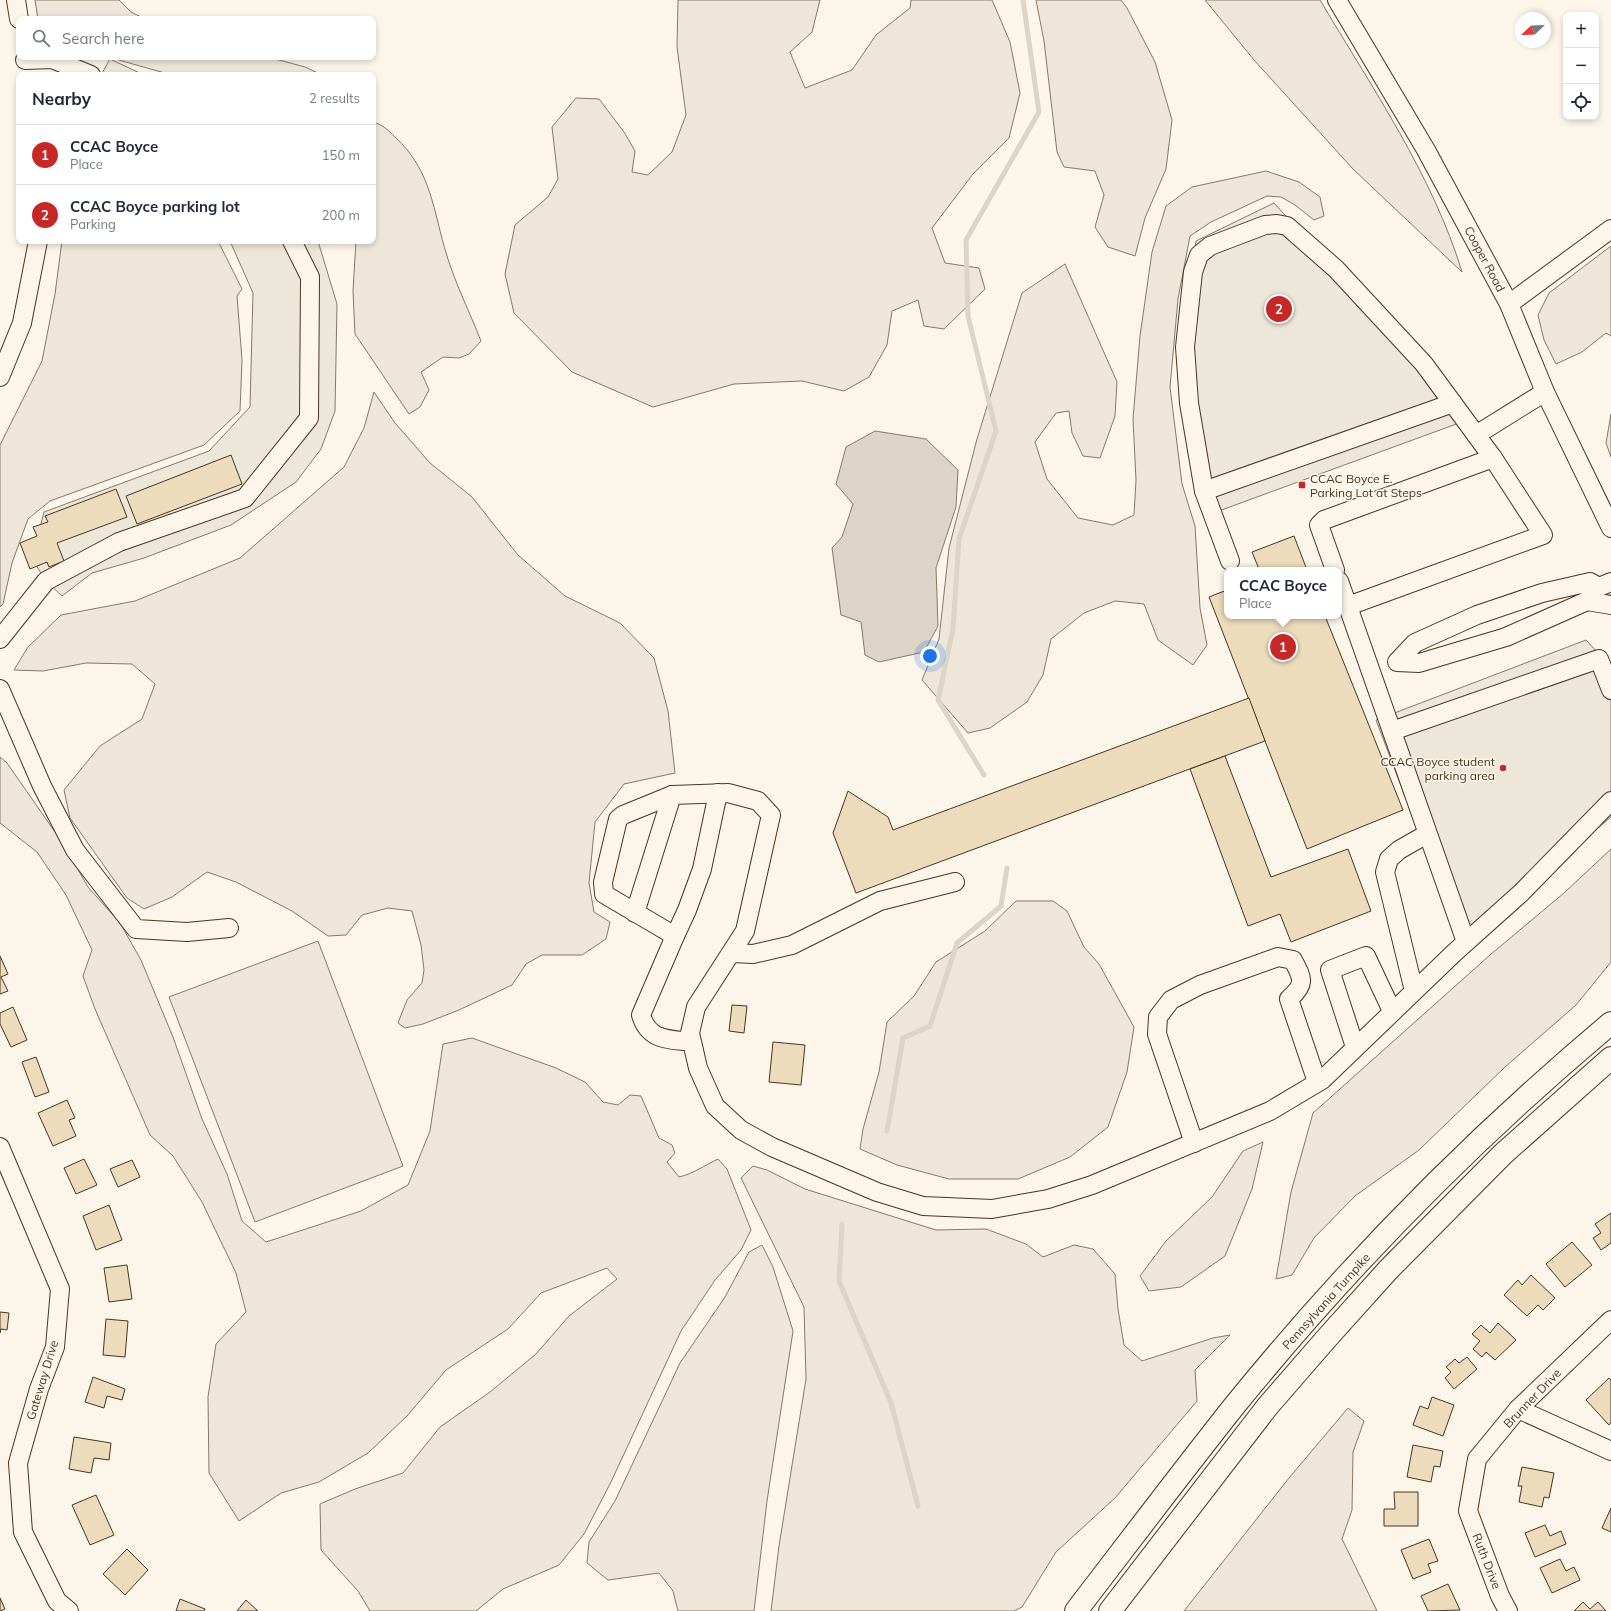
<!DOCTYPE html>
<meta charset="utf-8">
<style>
:root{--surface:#fff;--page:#f2f2f3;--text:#1f2937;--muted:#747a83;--line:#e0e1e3;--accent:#c62828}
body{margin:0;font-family:Mulish,sans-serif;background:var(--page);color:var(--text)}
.controls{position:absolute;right:12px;top:12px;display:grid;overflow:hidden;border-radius:8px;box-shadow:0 2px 6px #0003}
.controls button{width:36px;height:36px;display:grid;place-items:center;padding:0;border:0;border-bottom:1px solid var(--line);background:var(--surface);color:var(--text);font:20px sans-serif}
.compass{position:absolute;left:1515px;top:12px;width:36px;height:36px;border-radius:50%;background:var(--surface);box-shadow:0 2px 6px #0003;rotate:247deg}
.you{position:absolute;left:930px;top:656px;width:14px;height:14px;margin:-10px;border:3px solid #fff;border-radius:50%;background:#1a73e8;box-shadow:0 0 0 6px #1a73e833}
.badge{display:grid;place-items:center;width:26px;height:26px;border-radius:50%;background:var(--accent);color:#fff;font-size:13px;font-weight:700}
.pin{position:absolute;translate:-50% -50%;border:2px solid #fff;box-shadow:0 1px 4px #0006}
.popup{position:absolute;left:1224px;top:567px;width:118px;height:52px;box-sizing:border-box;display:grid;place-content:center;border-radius:8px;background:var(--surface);filter:drop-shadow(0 1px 3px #0005);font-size:13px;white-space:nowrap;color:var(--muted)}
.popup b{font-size:15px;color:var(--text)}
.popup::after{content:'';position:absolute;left:50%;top:100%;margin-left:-8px;border:8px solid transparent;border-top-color:var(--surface)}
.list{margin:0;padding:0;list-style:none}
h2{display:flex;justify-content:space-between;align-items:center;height:52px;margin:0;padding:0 16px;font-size:17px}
h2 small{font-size:13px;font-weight:400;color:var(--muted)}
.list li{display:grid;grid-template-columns:26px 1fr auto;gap:12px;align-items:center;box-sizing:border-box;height:60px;padding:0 16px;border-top:1px solid var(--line)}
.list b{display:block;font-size:15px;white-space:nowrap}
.list p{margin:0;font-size:13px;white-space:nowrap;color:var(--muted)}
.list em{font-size:13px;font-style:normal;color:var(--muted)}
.icon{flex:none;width:22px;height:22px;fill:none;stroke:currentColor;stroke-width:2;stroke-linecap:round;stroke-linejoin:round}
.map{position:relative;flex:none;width:1611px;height:1611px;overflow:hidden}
.search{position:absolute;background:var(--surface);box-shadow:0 2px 6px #0003;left:16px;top:16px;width:360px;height:44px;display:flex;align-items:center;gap:10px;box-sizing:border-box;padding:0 14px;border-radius:8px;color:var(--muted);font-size:15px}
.panel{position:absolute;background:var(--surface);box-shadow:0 2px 6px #0003;left:16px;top:72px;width:360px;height:172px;border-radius:8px}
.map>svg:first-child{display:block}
.green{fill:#ede6d9;stroke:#887966}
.parking{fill:#ede7d9;stroke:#887966}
.water{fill:#dcd4c6;stroke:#887966}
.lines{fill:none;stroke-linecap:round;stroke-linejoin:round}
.stream{stroke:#dcd4c6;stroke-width:5}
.building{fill:#ecdcbc;stroke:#4a3520}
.minor-casing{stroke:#4a3520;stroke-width:20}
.highway-casing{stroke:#4a3520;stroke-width:24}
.minor{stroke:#fbf6e9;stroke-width:18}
.highway{stroke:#fbf6e9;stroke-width:22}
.poi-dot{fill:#c62828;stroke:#fbf6e9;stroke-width:1.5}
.labels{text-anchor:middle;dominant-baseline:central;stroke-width:3;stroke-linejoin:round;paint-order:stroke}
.street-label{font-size:12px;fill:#4a3520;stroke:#fbf6e9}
.poi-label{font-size:12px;fill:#4a3520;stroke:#fbf6e9;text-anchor:start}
</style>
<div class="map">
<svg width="1611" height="1611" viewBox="0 0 1611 1611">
<rect width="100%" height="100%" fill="#fbf6e9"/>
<g class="green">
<path d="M35,0h84l12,12 14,7h-107z"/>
<path d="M678,0h142l-8,32 -22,20 15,36 47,-18 24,-35 34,-27 1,-8h81l18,42 10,51 -11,45 -36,36 -41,54 13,35 34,5 6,21 -41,40 -20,-3 -6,-26 -26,11 -5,34 -18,32 -25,14 -42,-10 -68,3 -81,23 -81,-35 -58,-59 -9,-39 10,-49 33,-28 10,-18 -6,-52 24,-29 23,1 25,33 11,19 -3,21 16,3 24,-23 14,-37 -9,-68z"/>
<path d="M1036,0h85l6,8 28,54 17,58 -6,49 -21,49 -10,38 -27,-9 -13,-20 9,-32 -9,-24 -31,-4 -7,-15 -13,-111z"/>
<path d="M1205,0h115c51,86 113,176 142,272l-109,-103 -99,-109z"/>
<path d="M108,57h160l37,10 17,8h-150z"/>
<path d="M373,122c10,3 15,8 22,15 37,34 38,74 52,119 9,29 23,57 34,85l-12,13 -10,4 -16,-1 -22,15 8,18 -9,17 -11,7 -54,-80 -2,-43 3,-50h17z"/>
<path d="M1266,171l33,11 21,15 4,19 -10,4 -19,-15 -14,-8 -14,-1 -56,26 -21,14 -12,63 -8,88 12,97 13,42 5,82 7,37 -14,20 -35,-25 -14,-36 -29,-3 -31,12 -33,26 -8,36 -16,27 -37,26 -22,5 -46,-53 17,-41 10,-91 28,-109 45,-146 43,-29 52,118 -2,34 -15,42 -17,-2 -11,-23 -3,-22 -13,2 -21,29 12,37 31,39 35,7 21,-10 2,-35 -3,-61 7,-83 12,-84 14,-46 26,-19z"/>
<path d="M62,241h156l24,48 -5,7 5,64 -2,51 -36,34 -154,56 -22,18 -16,44 -9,41 -3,3v-162l42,-84 13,-67z"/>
<path d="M1611,246v90l-5,-3 -24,19 -26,12 -12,-24 -6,-25 11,-22z"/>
<path d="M374,392l21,31 35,40 42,34 46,58 47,41 55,27 34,35 14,53 7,62 -51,11 -29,38 -6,61 5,29 16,10 -4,17 -24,16h-40l-16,9 -14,21 -53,25 -36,14 -18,4 -7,-5 9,-23 15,-17 2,-13 -3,-25 -9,-34 -24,-3 -26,7 -16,20 -18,1 -36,-25 -56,-29 -29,-10 -35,25 -28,12 -17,-11 -57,-80 -6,-28 36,-44 42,-27 13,-35 -23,-20 -46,-1 -43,8 -29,-1 14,-23 33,-32 74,-14 105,-43 104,-91 20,-39z"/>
<path d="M1611,414v43l-5,-14z"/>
<path d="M0,757l7,6 57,82 24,42 32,36 21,37 32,77 29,82 25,55 15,47 24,21 95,-31 47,-26 22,-54 13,-87 29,-6 84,30 29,14 18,20 15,3 12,-10 11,1 18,42 13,7 3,8 -8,9 12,15c14,-3 26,-12 39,-18l9,10 24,61 -10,20 -26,30 -34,51 -70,151 -27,52 -25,31 -56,24 -27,22h-106l-12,-20 -37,-41 -1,-46 35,-15 48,-16 37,-46 50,-35 46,-38 33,-38 48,-37 -10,-11 -66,25 -33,36 -62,41 -39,46 -39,37 -49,29 -38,11 -42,28 -30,-48 -1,-76 8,-53 30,-32 -10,-39 -34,-71 -29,-46 -23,-21 -55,-126 -12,-33 9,-26 -26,-55 -29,-43 -37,-29z"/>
<path d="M1611,849v113l-35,43 -71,62 -86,83 -64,46 -41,42 -22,37 -16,4 15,-87 22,-79 177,-158 74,-62z"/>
<path d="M1016,901h37l14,10 17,36 15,17 35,63 -7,45 -19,55 -38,30 -52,22h-69l-52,-14 -37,-16 3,-20 16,-57 8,-50 27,-26 22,-34 49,-31z"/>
<path d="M318,941l85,225 -148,56 -86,-225z"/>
<path d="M1263,1142l-11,47 -27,67 -44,31 -32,4 -9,-15 26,-35 46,-44 31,-46z"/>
<path d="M753,1166l14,4 38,19 131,41 50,-1 40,15 17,13 31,-12 19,4 22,25 3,35 6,36 18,16 71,-23 17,-3 -35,35 2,31 -82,97 -59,54 -34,55 -8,4h-243l8,-65 27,-167 -2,-72 -63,-129z"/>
<path d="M762,1245l11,22 20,64 -26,170 -13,110h-76l-5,-20 -14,-18 -51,7 -21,-17 2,-21 26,-41 65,-138 45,-66 24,-45z"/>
<path d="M1348,1408l16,13 -11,31 -1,58 -10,29 35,72h-193l105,-133z"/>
</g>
<g class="parking">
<path d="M110,59l34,16h-43z"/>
<path d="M1274,203l196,216 -254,93 -5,-23 -33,-111 18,-137z"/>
<path d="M230,241h88l19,63 -2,107 -14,38 -25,33 -65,43 -87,33 -52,15 -30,23 -16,-15 -14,-22 12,-47 165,-61 41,-44 3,-114z"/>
<path d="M1586,640l25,27v150l-150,127 -85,-224z"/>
</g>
<path class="water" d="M875,431l51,8 32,31 -2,37 -20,61 2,58 -14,26 -45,10 -14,-7 -4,-33 -20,-7 -9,-67 10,-11 11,-33 -17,-20 10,-37z"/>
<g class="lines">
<g class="stream">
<path d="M984,775l-46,-75 15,-71 6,-90 37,-108 -28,-115 -2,-76 73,-128 -16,-112"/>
<path d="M887,1131l16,-93 27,-12 27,-83 44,-37 6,-38"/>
<path d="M842,1224l-3,57 52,122 27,103"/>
</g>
</g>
<g class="building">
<path d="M231,455l11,29 -105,40 -11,-28z"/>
<path d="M116,489l11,28 -70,26 7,18 -15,6 -2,-5 -17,7 -10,-26 17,-7 -4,-9 15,-5 -3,-6z"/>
<path d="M1294,536l13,34h-52l4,-1 -7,-17z"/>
<path d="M1227,590v26h98l78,194 -96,39 -98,-252z"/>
<path d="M1249,698l16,43 -409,152 -23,-60 15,-42 40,26 5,13z"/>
<path d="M1225,756l46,121 77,-28 23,62 -80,31 -11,-28 -32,12 -58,-157z"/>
<path d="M0,956l8,18 -7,3 7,14 -8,3z"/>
<path d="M732,1005l15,1 -3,27 -15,-2z"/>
<path d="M13,1007l14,33 -16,7 -11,-23v-11z"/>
<path d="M773,1042l32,3 -4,40 -32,-3z"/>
<path d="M36,1057l13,35 -14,5 -13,-35z"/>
<path d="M67,1100l8,18 -6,2 7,16 -23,10 -15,-33z"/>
<path d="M84,1159l13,26 -21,9 -12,-26z"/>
<path d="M132,1160l8,17 -22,10 -8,-18z"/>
<path d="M109,1205l13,35 -26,10 -13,-34z"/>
<path d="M1611,1213v30l-10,7 -8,-12 8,-5 -6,-9z"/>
<path d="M1572,1242l20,23 -27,22 -19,-23z"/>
<path d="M127,1265l5,34 -23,3 -5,-34z"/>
<path d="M1531,1275l24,23 -12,12 -5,-5 -11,11 -23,-21 14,-15 4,5z"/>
<path d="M0,1312l9,1 -2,17 -6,-1 -1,4z"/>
<path d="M106,1319l22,2 -3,36 -22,-2z"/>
<path d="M1498,1323l18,17 -21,20 -9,-8 -4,5 -9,-8 7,-8 -8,-7 9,-9 9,8z"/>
<path d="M1467,1357l10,12 -23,20 -9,-11 6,-6 -5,-5 9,-8 4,4z"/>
<path d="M93,1377l32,12 -3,11 -15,-4 -3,12 -19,-6z"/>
<path d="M1609,1378l2,2v42l-2,3 -23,-25z"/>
<path d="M1432,1397l22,8 -11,31 -30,-11 7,-19 8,3z"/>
<path d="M74,1437l37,6 -2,17 -15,-2 -3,15 -22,-4z"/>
<path d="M1413,1445l30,6 -3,16 -6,-1 -3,16 -24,-5z"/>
<path d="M1522,1467l32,6 -5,25 -5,-1 -2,10 -23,-5 3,-16h-4z"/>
<path d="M1394,1492h24v34h-34v-17h11z"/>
<path d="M96,1495l18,40 -24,10 -18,-40z"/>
<path d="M1611,1508v24l-9,-4z"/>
<path d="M1545,1525l5,11 11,-5 5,13 -31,13 -10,-24z"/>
<path d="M1429,1539l9,22 -10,3 3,8 -18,7 -12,-29z"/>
<path d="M127,1549l21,21 -23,25 -22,-21z"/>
<path d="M1560,1559l6,12 8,-4 6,13 -28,13 -12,-25z"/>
<path d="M1448,1584l12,26 -32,1 -7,-15z"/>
<path d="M0,1598l5,11 -5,2z"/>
<path d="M180,1599l25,10 -1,2h-28z"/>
<path d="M246,1600l12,11h-21z"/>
<path d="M1583,1602l7,7 8,-7 8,9h-32z"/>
</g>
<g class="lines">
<g class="minor-casing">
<g id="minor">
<path d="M16,0l3,19"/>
<path d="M1337,0l89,150 83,154 36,88 66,136"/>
<path d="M25,60l27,-1 39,16"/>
<path d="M1509,304l102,-75"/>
<path d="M0,377l22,-54 16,-82"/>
<path d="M1476,435l69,-43"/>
<path d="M1204,491l249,-88"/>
<path d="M1230,561l-26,-70 -15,-88 -4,-56 8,-75 6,-17 11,-9 55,-21 12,-1 10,2 49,43 88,95 69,94 50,77 -195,71"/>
<path d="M1335,570l-16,-45 5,-5 169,-62"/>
<path d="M1339,581l127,361"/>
<path d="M1599,587l-9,-5 -48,11 -65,22 -62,28 -18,19 22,1 87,-26 81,-36 12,-14 12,-5"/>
<path d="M1587,601l24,4"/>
<path d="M0,639l46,-58 73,-39 126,-44 64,-80 1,-141 -18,-36"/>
<path d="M0,689l42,97 33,64 61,79 51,3 42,-4"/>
<path d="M1392,731l207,-72 12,31"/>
<path d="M635,913l37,-118"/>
<path d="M675,936l12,-26 15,-41 16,-76"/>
<path d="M732,953l21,1 39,-9 88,-44 75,-19"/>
<path d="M1414,991l-29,-119 4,-13 10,-9 28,-16"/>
<path d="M692,1042c-22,-3 -43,0 -51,-27l34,-79 -71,-42 -1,-12 15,-63 5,-4 49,-20 56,-2 30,8 13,14 -26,116 -49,76 -6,26 8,35 17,38 26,24 31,17 105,45 46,14 69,3 56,-10 44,-14 178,-74 52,-31 132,-127 67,-60 90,-92"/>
<path d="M1355,1047l-25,-77 36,-14 26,55"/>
<path d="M1194,1143l-37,-109 1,-17 13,-17 29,-15 78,-28 15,3c10,19 13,24 -4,39l28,83"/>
<path d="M0,1147l60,142 -5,58 -16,42 -21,74 5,69 34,69 12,10"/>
<path d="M1518,1409l93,42"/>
<path d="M1508,1611l-8,-15 -32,-85 9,-52 41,-50 93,-89"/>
</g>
</g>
<g class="highway-casing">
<g id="highway">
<path d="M1076,1611c53,-69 105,-138 159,-206 112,-138 239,-267 376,-382"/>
<path d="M1110,1611l157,-204 59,-68 62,-69 115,-116 108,-96"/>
</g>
</g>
<use href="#minor" class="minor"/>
<use href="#highway" class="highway"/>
</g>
<g class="poi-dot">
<rect x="1298" y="481" width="8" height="8" rx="2"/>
<circle cx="1503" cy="768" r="4"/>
</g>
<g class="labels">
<g class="street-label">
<text transform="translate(1485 259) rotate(62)">Cooper Road</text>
<text transform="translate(1326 1301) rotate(-48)">Pennsylvania Turnpike</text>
<text transform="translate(42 1380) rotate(-73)">Gateway Drive</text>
<text transform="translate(1532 1398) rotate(-46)">Brunner Drive</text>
<text transform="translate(1487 1561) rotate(69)">Ruth Drive</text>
</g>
<g class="poi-label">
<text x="1310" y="478">CCAC Boyce E.<tspan x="1310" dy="14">Parking Lot at Steps</tspan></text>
<text x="1495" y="761" text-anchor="end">CCAC Boyce student<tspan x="1495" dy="14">parking area</tspan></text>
</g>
</g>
</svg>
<div class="controls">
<button>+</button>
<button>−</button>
<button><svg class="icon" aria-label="locate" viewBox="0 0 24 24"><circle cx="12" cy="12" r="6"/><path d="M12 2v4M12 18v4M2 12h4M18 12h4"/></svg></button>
</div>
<svg class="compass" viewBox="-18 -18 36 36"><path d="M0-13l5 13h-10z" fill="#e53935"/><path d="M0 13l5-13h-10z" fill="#747a83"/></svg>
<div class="you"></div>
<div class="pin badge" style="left:1283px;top:647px">1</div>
<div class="popup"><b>CCAC Boyce</b>Place</div>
<div class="pin badge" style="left:1279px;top:309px">2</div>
<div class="search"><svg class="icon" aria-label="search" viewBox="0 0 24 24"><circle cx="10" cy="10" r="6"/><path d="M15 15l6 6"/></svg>Search here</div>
<section class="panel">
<h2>Nearby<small>2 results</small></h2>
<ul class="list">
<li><span class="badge">1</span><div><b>CCAC Boyce</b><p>Place</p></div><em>150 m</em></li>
<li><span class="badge">2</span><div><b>CCAC Boyce parking lot</b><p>Parking</p></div><em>200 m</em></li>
</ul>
</section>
</div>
